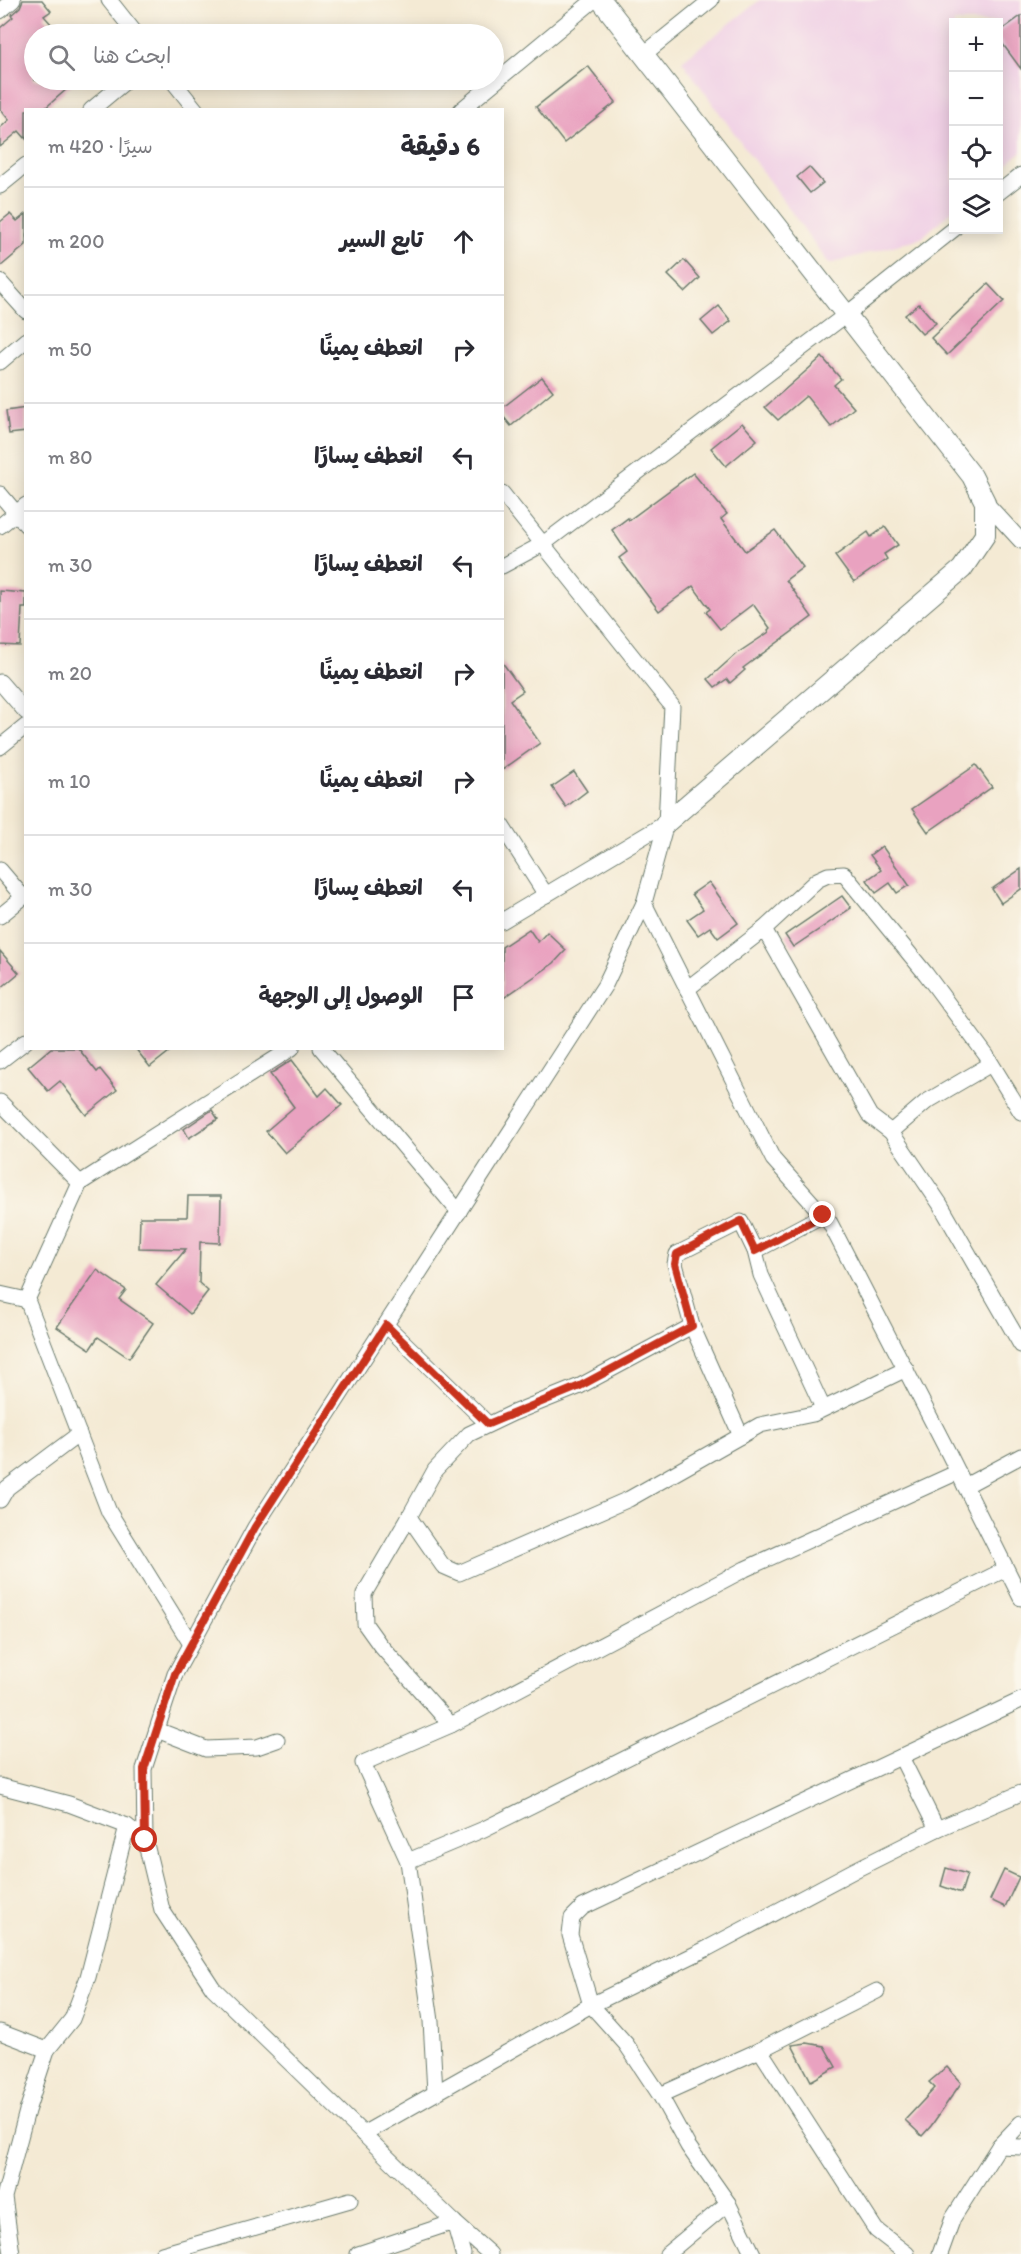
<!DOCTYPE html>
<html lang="ar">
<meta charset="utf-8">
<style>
:root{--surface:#fff;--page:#f7f7f7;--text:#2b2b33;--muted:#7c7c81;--line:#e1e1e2}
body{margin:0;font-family:Itim,"Playpen Sans Arabic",sans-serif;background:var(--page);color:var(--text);direction:rtl}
.controls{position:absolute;right:18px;top:18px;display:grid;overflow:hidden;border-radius:0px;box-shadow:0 3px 15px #0003}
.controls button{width:54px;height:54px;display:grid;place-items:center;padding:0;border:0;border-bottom:2px solid var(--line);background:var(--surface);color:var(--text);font:30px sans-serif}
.stop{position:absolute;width:18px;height:18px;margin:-14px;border:4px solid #c8321e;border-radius:50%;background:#fff}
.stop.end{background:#c8321e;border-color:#fff;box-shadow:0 2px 6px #0008}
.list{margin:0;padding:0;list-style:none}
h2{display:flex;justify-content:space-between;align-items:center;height:78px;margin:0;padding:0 24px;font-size:26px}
h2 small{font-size:20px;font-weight:400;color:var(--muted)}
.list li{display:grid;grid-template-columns:39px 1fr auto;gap:18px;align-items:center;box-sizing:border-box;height:108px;padding:0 24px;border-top:2px solid var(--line)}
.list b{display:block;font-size:22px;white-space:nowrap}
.list em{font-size:20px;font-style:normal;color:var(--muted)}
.icon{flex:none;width:33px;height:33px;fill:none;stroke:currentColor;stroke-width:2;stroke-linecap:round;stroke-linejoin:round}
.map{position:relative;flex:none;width:1021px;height:2254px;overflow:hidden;direction:ltr}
.search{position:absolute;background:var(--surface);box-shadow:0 3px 15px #0003;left:24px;top:24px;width:480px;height:66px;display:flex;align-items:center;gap:15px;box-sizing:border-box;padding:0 21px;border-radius:33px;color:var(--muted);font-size:22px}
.panel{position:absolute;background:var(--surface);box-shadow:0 3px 15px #0003;left:24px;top:108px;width:480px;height:942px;border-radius:0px;direction:rtl}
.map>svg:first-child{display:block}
.built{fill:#f0d0e5}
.building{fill:#e9a2c0}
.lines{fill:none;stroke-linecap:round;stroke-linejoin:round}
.minor-casing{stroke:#6a7a6c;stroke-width:17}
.tertiary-casing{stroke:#6a7a6c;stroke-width:22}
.minor{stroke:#fff;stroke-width:15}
.tertiary{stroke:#fff;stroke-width:20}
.route{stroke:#c8321e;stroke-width:8}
</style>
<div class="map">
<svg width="1021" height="2254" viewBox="0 0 1021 2254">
<rect width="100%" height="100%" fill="#fbf7ec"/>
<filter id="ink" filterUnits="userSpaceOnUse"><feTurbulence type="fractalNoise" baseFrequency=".0167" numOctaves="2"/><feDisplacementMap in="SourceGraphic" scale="12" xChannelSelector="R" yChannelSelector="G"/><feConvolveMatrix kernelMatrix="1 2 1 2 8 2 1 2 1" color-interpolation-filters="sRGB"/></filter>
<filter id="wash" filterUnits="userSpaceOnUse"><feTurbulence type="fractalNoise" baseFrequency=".008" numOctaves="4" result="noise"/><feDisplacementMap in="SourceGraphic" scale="24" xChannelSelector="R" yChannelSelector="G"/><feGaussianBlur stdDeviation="1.35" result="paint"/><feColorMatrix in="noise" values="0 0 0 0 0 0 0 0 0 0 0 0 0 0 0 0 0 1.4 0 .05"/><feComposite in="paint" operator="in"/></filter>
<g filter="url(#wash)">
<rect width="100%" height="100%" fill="#f4ead4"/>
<path class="built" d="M760,0h261v152l-22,19 -1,-149h-44l-1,188 -32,28 -92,26 -147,-203z"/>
<g id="blocks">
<g class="building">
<path d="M23,0h19l9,11 -7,5 16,18h-26v46h43l-34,30h-17v29l-7,-8 -19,16v-19l9,-8 -9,-11v-81l13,-11 -2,-2 9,-8z"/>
<path d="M1021,16v53l-22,-30v-7z"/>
<path d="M588,66l28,36 -52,41 -28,-36z"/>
<path d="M809,167l14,16 -13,10 -13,-16z"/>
<path d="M10,214l7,7 9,-7v31l-26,22v-45z"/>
<path d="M684,260l16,18 -15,14 -17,-17z"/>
<path d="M988,284l16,17 -57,54 -16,-17z"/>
<path d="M919,304l17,19 -14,11 -17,-19z"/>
<path d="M719,306l12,15 -18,14 -12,-14z"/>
<path d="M822,357l19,22 -7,6 20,23 -23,19 -25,-31 -28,24 -13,-13z"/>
<path d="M542,377l11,14 -42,35 -9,-11v-7z"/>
<path d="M26,408v24l-17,2 -3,-23z"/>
<path d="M742,423l15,17 -31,26 -15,-18z"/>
<path d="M693,473l34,41 -6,5 24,32 30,-21 28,37 -17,13 26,37 -69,51 2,2 -15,13 -3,-4 -12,8 -7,-8 28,-25 33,-22 -1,-2 2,-2 -17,-24 -33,25 -14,-17 4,-3 -17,-23 -34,25 -40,-53 8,-6 -15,-22 16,-12 1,2z"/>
<path d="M885,527l13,18 -14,9 3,5 -33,23 -19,-26 33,-24 3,5z"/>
<path d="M0,591l26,2v15h-4l-2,38 -20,-1z"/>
<path d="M502,662l21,29 -13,9 30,43 -38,27z"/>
<path d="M976,765l16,22 -64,45 -16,-23z"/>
<path d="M574,772l13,19 -21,16 -14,-20z"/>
<path d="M882,846l27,39 -12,8 -7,-10 -14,10 -9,-13 14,-10 -11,-15z"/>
<path d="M1021,869v20l-20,14 -9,-14z"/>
<path d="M709,882l29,41 -20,15 -8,-11 -12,8 -11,-15 16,-11 -11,-15z"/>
<path d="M842,896l9,12 -58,39 -8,-12z"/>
<path d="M529,929l9,13 9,-10 19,18 -12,13 -52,36v-52z"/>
<path d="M0,951l19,22 -19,16z"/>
<path d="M51,1048h27l19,24 3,-3 17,21 -31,25 -26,-34 -12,10 -20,-24z"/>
<path d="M135,1048h39l-24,19z"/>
<path d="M292,1060l27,36 8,-8 15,17 -57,48 -19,-22 28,-24 -24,-33z"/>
<path d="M212,1110l6,9 -29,19 -5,-9z"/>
<path d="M188,1196h33l-1,47 -20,-1 -1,41 9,8 -18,23 -34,-29 30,-36 -47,-1 1,-31h47z"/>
<path d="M97,1270l29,20 -7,9 34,24 -24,35 -31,-21 -8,12 -33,-22z"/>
<path d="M946,1868l21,6 -6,19 -20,-7z"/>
<path d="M1004,1870l15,7 -14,30 -15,-7z"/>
<path d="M807,2043l17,3 12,21 -25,14 -19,-36z"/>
<path d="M947,2067l14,16 -30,43 -9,10 -17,-16 30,-32 -6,-6z"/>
</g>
</g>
</g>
<g filter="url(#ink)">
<use href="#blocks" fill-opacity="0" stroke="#6a7a6c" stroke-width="1.5"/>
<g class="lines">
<g class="minor-casing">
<g id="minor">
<path d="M109,0l27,34"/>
<path d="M0,11l13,-11"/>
<path d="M643,55l68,-55"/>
<path d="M172,80l24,30"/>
<path d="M91,110l36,-30"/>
<path d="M461,110l133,-110"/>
<path d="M0,186l26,-21"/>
<path d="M998,193l23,-18"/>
<path d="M0,282l26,29"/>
<path d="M0,362l26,-22"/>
<path d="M0,494l26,31"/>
<path d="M985,502l36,39"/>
<path d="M0,526l26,-21"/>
<path d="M502,566l41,-22 304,-230 107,-85"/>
<path d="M0,682l26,30"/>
<path d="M0,747l26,-21"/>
<path d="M502,826l44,69"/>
<path d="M0,870l23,27"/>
<path d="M644,903l129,256 57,64 118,229 73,146"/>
<path d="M0,916l26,-21"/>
<path d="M502,921l164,-98"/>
<path d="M687,989l77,-60"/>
<path d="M321,1048l138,164"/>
<path d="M0,1061l26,-20"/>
<path d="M0,1102l80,81"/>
<path d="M1021,1112l-35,-57 -60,-81 -82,-100 -16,1 -11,5 -53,49 106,187 21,16 49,72 81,141"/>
<path d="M891,1132l35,-30 65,-38"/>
<path d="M755,1251l68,-36"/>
<path d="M0,1294l27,6 53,-117 212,-135"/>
<path d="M27,1300l82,212 82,132"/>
<path d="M386,1325l102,99"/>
<path d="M692,1326l-112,60 -67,27 -44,21 -34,36 -26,47 34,49 16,7 170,-74 131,-74 53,-11 93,-45"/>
<path d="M741,1436l-49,-110 -17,-62 2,-10 64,-32 14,29 6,24 62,133"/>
<path d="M965,1486l56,-30"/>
<path d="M0,1500l7,-12 72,-54"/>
<path d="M409,1517l-45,77 1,30 15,21 71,80"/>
<path d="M157,1730l49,19 51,-2 20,-7"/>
<path d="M901,1757l36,72"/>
<path d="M0,1786l69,18 58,22 8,6"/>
<path d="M408,1861l76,-32 522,-260"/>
<path d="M0,2032l47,18"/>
<path d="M760,2050l116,180 31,24"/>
<path d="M435,2092l-4,-71 -23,-160 -45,-98 88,-38 294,-156 213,-97"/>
<path d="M660,2095l100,-45 117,-59"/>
<path d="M363,2134l228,-129 117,-57 147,-78 82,-41 84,-36"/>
<path d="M999,2146l22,1"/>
<path d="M454,2222l9,32"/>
<path d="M12,2254l-8,-57 23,-86 20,-61 25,-31 16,-42 39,-151"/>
<path d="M162,2254l188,-54"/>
<path d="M358,2254l96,-32"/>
<path d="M490,2254l-36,-32 -241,-234 -51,-78 -17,-70 -1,-71 31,-95 80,-147 350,-542 39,-82 22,-80 6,-117 -170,-213"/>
<path d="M667,2254l61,-51"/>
<path d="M753,2254l-25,-51 -40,-57 -28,-51 -34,-51 -35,-39 -21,-70 2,-17 11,-11 438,-207"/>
<path d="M940,2254l13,-36 46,-72 22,-23"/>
</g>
</g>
<g class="tertiary-casing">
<path id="tertiary" d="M601,0l371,476 13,26v33l-23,34 -296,254"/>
</g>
<use href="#minor" class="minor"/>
<use href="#tertiary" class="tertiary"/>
</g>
</g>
<g class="lines" filter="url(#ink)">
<path class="route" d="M145,1840l-1,-71 31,-95 80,-147 131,-202 102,99 92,-38 112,-60 -17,-62 2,-10 64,-33 14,30 68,-36"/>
</g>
</svg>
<div class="controls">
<button>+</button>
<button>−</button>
<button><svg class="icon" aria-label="locate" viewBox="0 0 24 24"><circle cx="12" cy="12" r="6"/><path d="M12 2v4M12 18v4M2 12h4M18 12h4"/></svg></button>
<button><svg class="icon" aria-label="layers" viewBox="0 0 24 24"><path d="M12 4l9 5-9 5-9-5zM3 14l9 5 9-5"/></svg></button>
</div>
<div class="stop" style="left:145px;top:1840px"></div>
<div class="stop end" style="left:823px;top:1215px"></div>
<div class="search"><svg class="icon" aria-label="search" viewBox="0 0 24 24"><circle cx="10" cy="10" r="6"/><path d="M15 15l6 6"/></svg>ابحث هنا</div>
<section class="panel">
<h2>6 دقيقة<small>سيرًا · 420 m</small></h2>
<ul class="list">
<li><svg class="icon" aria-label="ahead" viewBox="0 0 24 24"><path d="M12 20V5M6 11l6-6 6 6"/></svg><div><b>تابع السير</b></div><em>200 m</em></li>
<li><svg class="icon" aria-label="right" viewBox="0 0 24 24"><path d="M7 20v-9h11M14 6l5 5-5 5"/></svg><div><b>انعطف يمينًا</b></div><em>50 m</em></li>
<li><svg class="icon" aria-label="left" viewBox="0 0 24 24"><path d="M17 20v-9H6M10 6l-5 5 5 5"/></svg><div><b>انعطف يسارًا</b></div><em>80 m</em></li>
<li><svg class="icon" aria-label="left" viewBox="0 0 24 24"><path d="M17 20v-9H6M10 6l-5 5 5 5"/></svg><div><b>انعطف يسارًا</b></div><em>30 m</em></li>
<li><svg class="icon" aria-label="right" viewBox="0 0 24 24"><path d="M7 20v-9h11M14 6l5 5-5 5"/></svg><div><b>انعطف يمينًا</b></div><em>20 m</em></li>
<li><svg class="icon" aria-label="right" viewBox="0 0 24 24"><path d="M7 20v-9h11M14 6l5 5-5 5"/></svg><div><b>انعطف يمينًا</b></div><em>10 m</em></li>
<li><svg class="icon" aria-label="left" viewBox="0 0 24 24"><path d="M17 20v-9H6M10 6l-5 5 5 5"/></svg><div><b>انعطف يسارًا</b></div><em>30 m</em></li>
<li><svg class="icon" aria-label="arrive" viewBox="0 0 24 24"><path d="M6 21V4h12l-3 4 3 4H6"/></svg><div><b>الوصول إلى الوجهة</b></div></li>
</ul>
</section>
</div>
